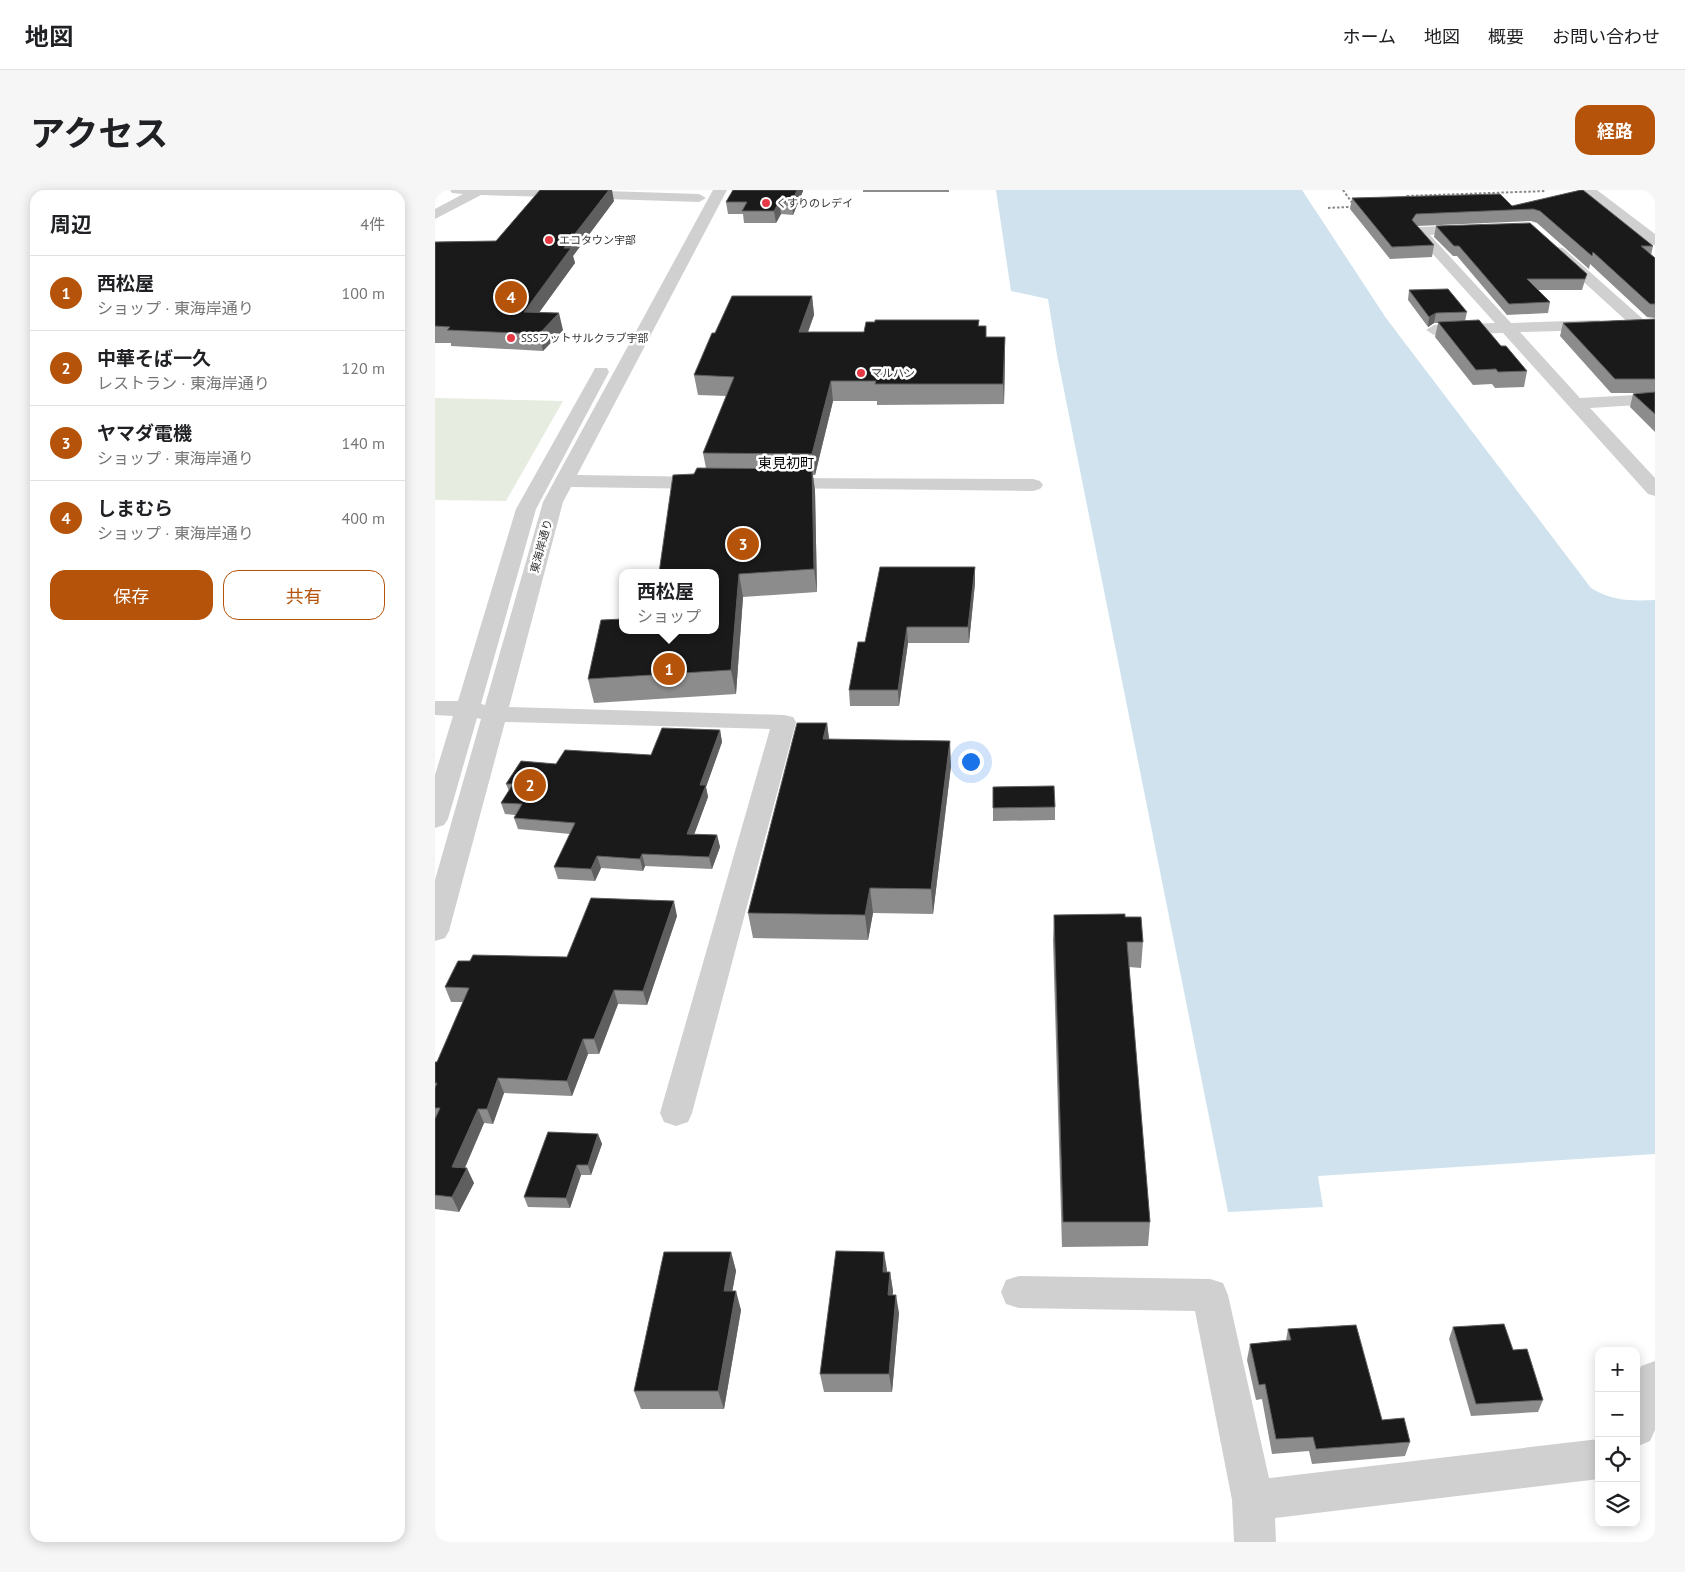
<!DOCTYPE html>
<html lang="ja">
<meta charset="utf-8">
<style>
:root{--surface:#fff;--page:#f6f6f6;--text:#202124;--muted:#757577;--line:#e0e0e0;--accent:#b45309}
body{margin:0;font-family:"PT Sans","Noto Sans JP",sans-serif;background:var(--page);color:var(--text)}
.controls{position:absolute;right:15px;bottom:15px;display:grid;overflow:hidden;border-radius:10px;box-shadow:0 2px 12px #0003}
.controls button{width:45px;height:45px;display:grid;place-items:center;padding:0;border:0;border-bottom:1px solid var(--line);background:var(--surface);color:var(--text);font:25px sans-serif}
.you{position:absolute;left:535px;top:571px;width:18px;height:18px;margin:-12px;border:4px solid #fff;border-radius:50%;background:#1a73e8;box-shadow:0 0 0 8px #1a73e833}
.badge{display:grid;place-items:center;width:32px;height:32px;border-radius:50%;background:var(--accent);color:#fff;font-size:16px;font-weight:700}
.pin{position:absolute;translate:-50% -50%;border:2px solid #fff;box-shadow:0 1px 5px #0006}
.popup{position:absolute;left:184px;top:379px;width:100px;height:65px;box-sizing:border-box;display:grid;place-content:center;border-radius:10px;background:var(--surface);filter:drop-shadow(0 1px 4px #0005);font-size:16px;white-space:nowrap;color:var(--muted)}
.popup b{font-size:19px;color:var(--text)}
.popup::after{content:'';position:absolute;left:50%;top:100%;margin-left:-10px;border:10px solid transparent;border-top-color:var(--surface)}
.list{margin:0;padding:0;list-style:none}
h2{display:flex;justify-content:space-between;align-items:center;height:65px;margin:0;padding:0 20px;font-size:21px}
h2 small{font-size:16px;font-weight:400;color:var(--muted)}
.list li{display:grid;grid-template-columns:32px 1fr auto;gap:15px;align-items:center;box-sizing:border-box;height:75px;padding:0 20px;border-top:1px solid var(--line)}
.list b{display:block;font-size:19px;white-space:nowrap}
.list p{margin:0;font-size:16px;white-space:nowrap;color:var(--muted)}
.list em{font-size:16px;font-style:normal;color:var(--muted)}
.actions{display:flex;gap:10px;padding:15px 20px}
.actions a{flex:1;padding:11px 0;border:1px solid var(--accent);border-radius:15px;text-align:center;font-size:18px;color:var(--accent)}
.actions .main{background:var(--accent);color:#fff}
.icon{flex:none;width:28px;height:28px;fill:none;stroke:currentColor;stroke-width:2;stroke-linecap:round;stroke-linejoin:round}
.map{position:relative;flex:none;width:1220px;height:1352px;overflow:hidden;border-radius:15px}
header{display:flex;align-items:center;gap:30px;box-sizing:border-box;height:70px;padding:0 25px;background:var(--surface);border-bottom:1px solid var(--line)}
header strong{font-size:24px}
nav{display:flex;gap:28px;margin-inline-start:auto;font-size:18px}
.intro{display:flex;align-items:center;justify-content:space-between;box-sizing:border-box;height:120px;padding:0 30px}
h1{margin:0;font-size:35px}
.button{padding:12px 22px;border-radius:15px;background:var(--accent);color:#fff;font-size:18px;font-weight:700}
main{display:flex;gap:30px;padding:0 30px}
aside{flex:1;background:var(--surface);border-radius:15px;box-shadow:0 2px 12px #0003}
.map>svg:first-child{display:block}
.green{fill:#e6ecdf}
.water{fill:#cfe2ee}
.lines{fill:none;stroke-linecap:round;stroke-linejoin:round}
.minor{fill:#d0d0d0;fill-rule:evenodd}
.rail{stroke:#888;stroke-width:2;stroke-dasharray:2.5 2;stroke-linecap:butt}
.wall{fill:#8c8c8c}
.shaded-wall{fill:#5f5f5f}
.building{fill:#1a1a1a;stroke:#5f5f5f}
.poi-dot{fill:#e63946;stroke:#fff;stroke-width:2}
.labels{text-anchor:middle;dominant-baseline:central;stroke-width:5;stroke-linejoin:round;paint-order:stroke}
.far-poi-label{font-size:11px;fill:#333;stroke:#fff;text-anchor:start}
.far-street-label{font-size:11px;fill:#333;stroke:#fff}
.far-quarter-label{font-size:14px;fill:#000;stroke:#fff}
</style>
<header>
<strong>地図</strong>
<nav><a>ホーム</a><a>地図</a><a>概要</a><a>お問い合わせ</a></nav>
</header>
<div class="intro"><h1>アクセス</h1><a class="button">経路</a></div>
<main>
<aside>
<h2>周辺<small>4件</small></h2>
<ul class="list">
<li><span class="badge">1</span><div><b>西松屋</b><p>ショップ · 東海岸通り</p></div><em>100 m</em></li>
<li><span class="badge">2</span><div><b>中華そば一久</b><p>レストラン · 東海岸通り</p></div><em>120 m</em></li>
<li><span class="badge">3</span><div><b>ヤマダ電機</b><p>ショップ · 東海岸通り</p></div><em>140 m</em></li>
<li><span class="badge">4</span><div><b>しまむら</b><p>ショップ · 東海岸通り</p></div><em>400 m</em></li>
</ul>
<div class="actions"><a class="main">保存</a><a>共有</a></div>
</aside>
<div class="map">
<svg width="1220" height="1352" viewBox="0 0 1220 1352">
<rect width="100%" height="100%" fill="#fff"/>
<path class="green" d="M0,208l128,3 -57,100 -71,-1z"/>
<path class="water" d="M561,0h306l84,128 205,270c21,13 40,13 64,12v554l-337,22 5,31 -95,5 -171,-857 -9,-56 -37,-8z"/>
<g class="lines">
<g class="minor">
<path d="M15,0h126l123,4 7,4 -7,4 -218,-7 -46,24v-10l28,-15 -11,-1z"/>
<path d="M278,0h14l-150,285 132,2 7,2 3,4 -3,4 -7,2 -138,-2 -8,15 -54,205 275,8 9,2 3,5 -104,391 -4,9 -12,4 -12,-4 -4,-9 110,-384 -265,-7 -56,209 -4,7 -10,3v-61l46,-161 -4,-1 -29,101 -4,6 -9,3v-53l18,-59 -18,-1v-14h23l58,-192 77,-137 2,-4h12l2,4 -73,137 -55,195 4,1 58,-203z"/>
<path d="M1147,0h15l58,44v11l-5,-1z"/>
<path d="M1037,35l7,4 -2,3 -47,3 81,88 88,-3 8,5 -8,5 -79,2 60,66 75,-4v10l-65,4 65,70v18l-7,-2 -145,-161 -69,2 -8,-5 8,-5 61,-2 -83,-92 7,-4z"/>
<path d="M1123,57l5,1 81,72 2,3 -2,3h-12l-79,-72 -2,-3 2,-3z"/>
<path d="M342,288l256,1 7,2 3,4 -3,4 -7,2 -263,-3 -3,-4 3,-4z"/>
<path d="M584,1086l191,3 13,4 5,12 41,183 330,-39v40l-324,39 1,24h-42l-2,-42 -37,-189 -176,-3 -13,-4 -5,-12 5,-12z"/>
<path d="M1220,1171v69l-5,11 -14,6v-69l5,-12z"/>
</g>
<g class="rail">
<path d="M908,0l12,17"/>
<path d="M983,14l-11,-8 139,-5"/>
<path d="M893,18l37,-2"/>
</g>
</g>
<g class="wall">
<path d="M298,0h70v1l-10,24 -12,-1 -5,9h-32l-1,-9h-15l-2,-12z"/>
<rect x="428" y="0" width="86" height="2"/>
<path d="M1146,0l72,56 -2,9 4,3v60l-8,-1 -57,-53 -1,5 -52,-46 -6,-2 -114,5 17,19 -2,12 -42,2 -40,-50 2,-11 160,8z"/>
<path d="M179,11l-41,55 2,7 -36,49 24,18 -20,21 -92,-5v-3h-16v-101l61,-1z"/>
<path d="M1001,36l151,48 -5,16h-44l12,12 -2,11 -41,2 -50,-59h-4l-19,-19z"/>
<path d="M974,100l58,22 -2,9 36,25 26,25 -3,16 -29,1 -3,-4 -19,1 -38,-48 3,-14h-4l-6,4 -20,-27z"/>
<path d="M377,106l2,19 -6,17h56l115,-12v6l7,11h19v19l-1,48 -127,1v-4h-44l-18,74h-2l2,16 2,101 -74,5 -7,97 -142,9 -6,-24 127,-49 -21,-156 12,-6 -3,-15 23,-57 -28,-1 -4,-20 21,-42z"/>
<path d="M1220,129v113l-25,-25 3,-13 12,-1h-34l-51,-57 3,-13z"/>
<path d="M540,393l-6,60h-61l-9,63h-49l-1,-16 16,-48z"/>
<path d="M392,533l2,16 122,27 -18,148 -60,-1 -5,27 -115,-2 -5,-25z"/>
<path d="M285,540l2,12 -16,45 2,10 -14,37 23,1 3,12 -8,22 -67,-3 -2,5 -42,-3 -6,13 -37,-2 -4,-12 16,-33 -52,-5 -4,-11 1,-3 -10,-1 -4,-11 8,-12 -3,-7 50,-20 95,-9z"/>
<path d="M558,597l62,20v13l-62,1z"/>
<path d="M619,725l71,2 18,25 -2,26 -12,-1 21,255 -2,24 -86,1 -9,-307z"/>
<path d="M242,726l-30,89 -29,-1 -19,50h-11l-16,42 -68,-3 -11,31 -9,-1 -19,45 9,15 -15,29 -24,-3v-147h2l26,-60h-12l-6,-15 25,-26 97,-4z"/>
<path d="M163,944l4,10 -11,31h-10l-11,33 -42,-1 -4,-10z"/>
<path d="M296,1062l5,19 -4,20 9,19 -17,99h-83l-7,-18z"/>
<path d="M452,1080v2h3l3,19 -1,4 7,18 -7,79h-68l-4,-18z"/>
<path d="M1018,1137l60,23 30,50 -5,12 -67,4 -22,-77z"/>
<path d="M853,1139l94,91 28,22 -5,14 -93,8 -3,-13 -37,3 -10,-55 -6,1 -9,-40 3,-16 36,-4z"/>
</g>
<g class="shaded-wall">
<path d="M174,0h3l2,11 -41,55 2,7 -47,65 -4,-16 40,-64z"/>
<path d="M362,0h6v1l-10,24 -1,-13z"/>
<path d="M344,12l2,12 -5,9 -2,-12z"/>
<path d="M377,106l2,19 -13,36 -2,-19z"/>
<path d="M124,123l4,17 -20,21 -4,-17z"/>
<path d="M1001,123l-2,10 -6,4 1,-10z"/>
<path d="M570,147v19l-1,48 -1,-20z"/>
<path d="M396,191l2,20 -18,74 -3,-21z"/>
<path d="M377,279l3,22 2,101 -3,-23z"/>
<path d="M540,377v16l-6,60 -1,-16z"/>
<path d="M304,384l4,23 -7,97 -5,-24z"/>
<path d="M472,437l1,16 -9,63 -1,-16z"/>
<path d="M392,533l3,24 -7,-8z"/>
<path d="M285,540l2,12 -16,45 2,10 -18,49 -3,-12 13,-49z"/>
<path d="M515,551l1,25 -18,148 -2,-25z"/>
<path d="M282,645l3,12 -8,22 -3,-12z"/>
<path d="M207,664l3,12 -2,5 -3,-12z"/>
<path d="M162,666l4,12 -6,13 -4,-12z"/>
<path d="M435,698l3,25 -5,27 -3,-25z"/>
<path d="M239,711l3,15 -30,89 -4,-14z"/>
<path d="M179,800l4,14 -19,50 -5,-15z"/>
<path d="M148,849l5,15 -16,42 -5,-15z"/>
<path d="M63,888l6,15 -11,31 -6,-15z"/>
<path d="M43,919l6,14 -25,58 -7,-14z"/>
<path d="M163,944l4,10 -11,31 -3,-10z"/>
<path d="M142,975l4,10 -11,33 -4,-10z"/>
<path d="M32,978l7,15 -15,29 -7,-15z"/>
<path d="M296,1062l5,19 -7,39 -5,-19z"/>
<path d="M449,1062l3,18 -2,21 -2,-19z"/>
<path d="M455,1082l3,19 -2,23 -3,-19z"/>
<path d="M301,1101l5,19 -17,99 -6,-18z"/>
<path d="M461,1105l3,18 -7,79 -3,-18z"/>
</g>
<g class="building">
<path d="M105,0h69l-45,58h7l-47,64 35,1 -20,21 -92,-4 3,-3 -15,-1v-84l61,-1z"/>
<path d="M298,0h64l-5,12h-13l-5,9h-32l5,-9h-21z"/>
<path d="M1146,0h2l70,56h-12l14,12v46h-5l-57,-52 -1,4 -52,-45 -7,-2 -117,5 -4,6 22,25 -42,2 -40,-49 148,-4 12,12z"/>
<path d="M1095,33l57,51 -2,5h-58l23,23 -41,2 -50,-58h-5l-18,-20z"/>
<path d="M1013,99l19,23 -31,1 -7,4 -20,-27z"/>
<path d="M297,106h80l-13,36h65l2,-10h9v-2h104l-1,6h8v11h19l-2,47h-128l1,-3h-45l-19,73 -109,-1 31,-76 -40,-2 18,-42h3z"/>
<path d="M1220,129v60h-40l-52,-56z"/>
<path d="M1044,130l22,26h5l21,25 -29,1 -2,-3 -20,1 -38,-48z"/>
<path d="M1220,202v22l-22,-20z"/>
<path d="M262,278l115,1 2,100 -75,5 -8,96 -143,9 13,-59 22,-1v11h92v-57h-56l14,-98 21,-1z"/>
<path d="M445,377h95l-7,60h-61l-9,63h-49l9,-48h7z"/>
<path d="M362,533h30l-4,16 127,2 -19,148 -61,-1 -5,27 -117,-2z"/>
<path d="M227,538l58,2 -20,55h6l-19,49 30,1 -8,22 -67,-3 -2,5 -43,-3 -6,13 -37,-2 21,-44 -61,-5 8,-14 -21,-1 12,-19h-7l15,-23 35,3 9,-14 86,5z"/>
<path d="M619,596l1,21 -62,1v-21z"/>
<path d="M156,708l83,3 -31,90 -29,-1 -20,49h-11l-16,42 -69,-3 -11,31h-9l-26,58 15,1 -15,29 -17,-2v-76l5,-11h-5v-20l2,-5h-2v-21h2l32,-74 -24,-1 13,-26h12l3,-6 94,2z"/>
<path d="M690,724v3h16l2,25h-16l23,280h-87l-9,-307z"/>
<path d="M113,942l50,2 -10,31h-11l-11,33 -42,-1z"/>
<path d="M401,1061l48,1 -1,20h7l-2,23h8l-7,79h-69z"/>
<path d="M229,1062h67l-7,39h12l-18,100h-84z"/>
<path d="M1069,1134l9,26 14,-1 16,51 -67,4 -23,-77z"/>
<path d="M921,1135l26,95 22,-2 6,24 -94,7 -3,-12 -37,2 -11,-55 -6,1 -9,-41 41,-4 -3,-11z"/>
</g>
<g class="poi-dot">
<circle cx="331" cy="13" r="5"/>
<circle cx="114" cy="50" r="5"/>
<circle cx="76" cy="148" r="5"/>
<circle cx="426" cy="183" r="5"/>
</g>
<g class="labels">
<g class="far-poi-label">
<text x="341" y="13">くすりのレデイ</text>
<text x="124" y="50">エコタウン宇部</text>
<text x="86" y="148">SSSフットサルクラブ宇部</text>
<text x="436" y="183">マルハン</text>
</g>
<g class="far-street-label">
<text transform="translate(106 356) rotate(-75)">東海岸通り</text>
</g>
<g class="far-quarter-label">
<text x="351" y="273">東見初町</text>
</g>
</g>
</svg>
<div class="controls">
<button>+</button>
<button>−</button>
<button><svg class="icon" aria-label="locate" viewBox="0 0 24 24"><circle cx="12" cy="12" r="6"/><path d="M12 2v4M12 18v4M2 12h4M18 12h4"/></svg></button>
<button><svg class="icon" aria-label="layers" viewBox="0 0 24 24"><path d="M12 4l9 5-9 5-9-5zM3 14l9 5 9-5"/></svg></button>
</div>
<div class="you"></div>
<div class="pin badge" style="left:234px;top:479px">1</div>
<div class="popup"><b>西松屋</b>ショップ</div>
<div class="pin badge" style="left:95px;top:595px">2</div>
<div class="pin badge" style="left:308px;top:354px">3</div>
<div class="pin badge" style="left:76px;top:107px">4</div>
</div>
</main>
